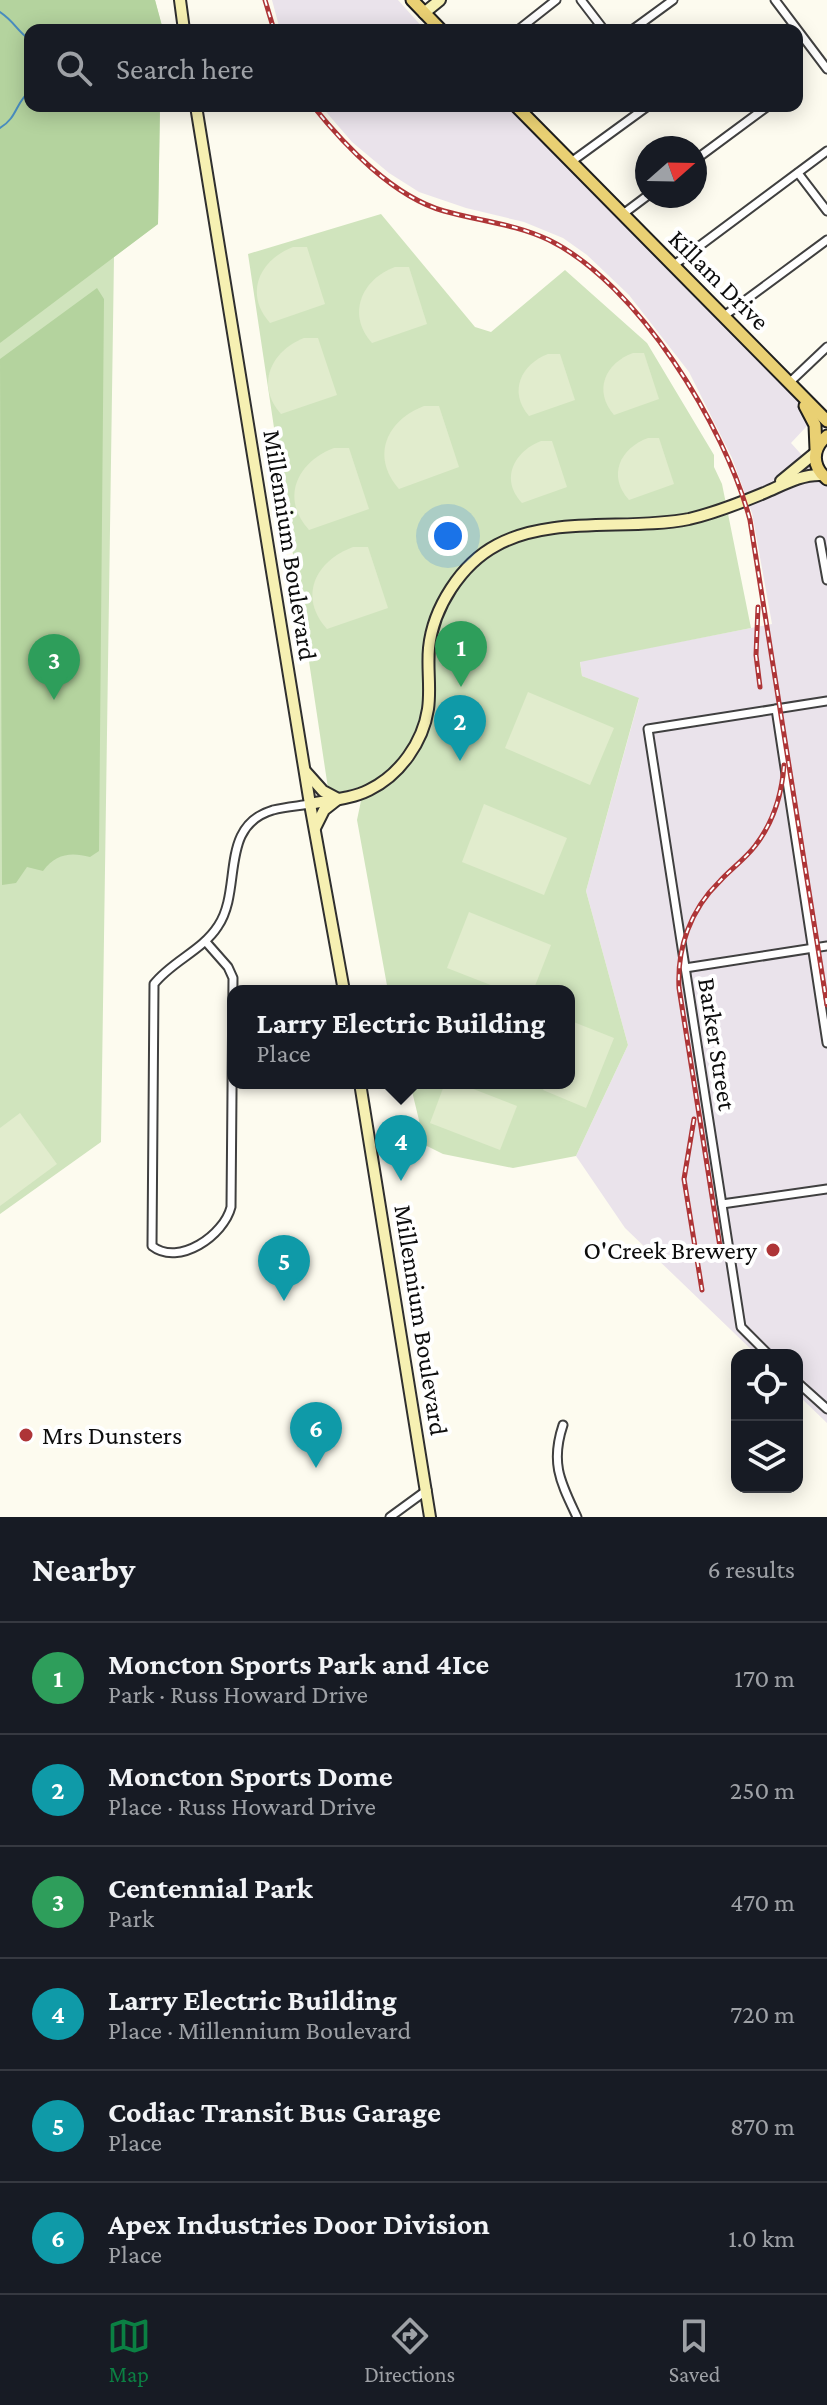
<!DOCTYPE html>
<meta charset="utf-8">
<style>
:root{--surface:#171b24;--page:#20242c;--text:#f1f3f6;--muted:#9ea1a6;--line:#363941;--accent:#0b8043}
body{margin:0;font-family:"Crimson Pro",serif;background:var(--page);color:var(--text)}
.controls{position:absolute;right:24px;bottom:24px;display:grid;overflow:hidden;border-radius:16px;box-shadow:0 4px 20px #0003}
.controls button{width:72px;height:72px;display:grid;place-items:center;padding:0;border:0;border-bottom:2px solid var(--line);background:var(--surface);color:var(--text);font:40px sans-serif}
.compass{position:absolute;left:635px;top:136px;width:72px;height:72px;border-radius:50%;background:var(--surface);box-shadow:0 4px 20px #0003;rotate:70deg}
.you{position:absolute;left:448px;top:536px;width:28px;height:28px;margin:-20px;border:6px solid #fff;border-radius:50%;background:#1a73e8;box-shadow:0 0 0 12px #1a73e833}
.badge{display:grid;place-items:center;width:52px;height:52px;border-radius:50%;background:var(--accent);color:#fff;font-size:26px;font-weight:700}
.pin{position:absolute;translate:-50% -66px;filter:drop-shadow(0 2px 4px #0008)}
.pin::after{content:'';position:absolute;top:42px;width:28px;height:24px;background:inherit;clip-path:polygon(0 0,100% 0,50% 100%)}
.popup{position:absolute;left:227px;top:985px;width:348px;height:104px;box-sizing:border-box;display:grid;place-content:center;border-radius:16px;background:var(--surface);filter:drop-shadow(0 2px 6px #0005);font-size:26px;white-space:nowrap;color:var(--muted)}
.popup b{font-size:30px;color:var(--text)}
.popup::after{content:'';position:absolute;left:50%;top:100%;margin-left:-16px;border:16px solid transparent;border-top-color:var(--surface)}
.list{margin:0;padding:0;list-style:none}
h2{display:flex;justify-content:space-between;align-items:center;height:104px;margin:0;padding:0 32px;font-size:34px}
h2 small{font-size:26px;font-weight:400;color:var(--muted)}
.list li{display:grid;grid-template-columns:52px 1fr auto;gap:24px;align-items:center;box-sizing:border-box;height:112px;padding:0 32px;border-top:2px solid var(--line)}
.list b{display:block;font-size:30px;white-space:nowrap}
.list p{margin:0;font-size:26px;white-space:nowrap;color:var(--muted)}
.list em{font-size:26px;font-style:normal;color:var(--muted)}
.icon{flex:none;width:44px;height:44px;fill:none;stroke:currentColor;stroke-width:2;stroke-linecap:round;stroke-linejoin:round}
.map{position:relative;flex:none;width:827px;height:1517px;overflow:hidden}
.search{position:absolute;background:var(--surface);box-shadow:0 4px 20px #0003;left:24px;right:24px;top:24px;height:88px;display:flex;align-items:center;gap:20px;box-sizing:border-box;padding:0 28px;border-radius:16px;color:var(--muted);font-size:30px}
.sheet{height:776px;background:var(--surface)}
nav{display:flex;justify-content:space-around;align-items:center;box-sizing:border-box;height:112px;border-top:2px solid var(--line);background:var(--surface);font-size:22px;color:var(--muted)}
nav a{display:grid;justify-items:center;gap:4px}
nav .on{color:var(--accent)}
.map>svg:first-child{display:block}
.industrial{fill:#eae3eb}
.green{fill:#d0e4bd}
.forest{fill:#b4d39e}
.pitch{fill:#e1eccd}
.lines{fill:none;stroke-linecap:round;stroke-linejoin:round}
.stream{stroke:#488cbe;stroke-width:2}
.street-casing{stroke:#404040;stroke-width:11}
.secondary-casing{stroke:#2f2f2f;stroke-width:14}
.primary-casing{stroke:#1e1e1e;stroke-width:15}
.street{stroke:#fff;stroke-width:7}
.secondary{stroke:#f6f0b2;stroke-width:10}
.primary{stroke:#e9d073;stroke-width:11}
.rail-casing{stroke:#ae3537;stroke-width:5}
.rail{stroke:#fff;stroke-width:2;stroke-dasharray:6;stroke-linecap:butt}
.poi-dot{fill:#ae3537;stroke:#fff;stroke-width:3}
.labels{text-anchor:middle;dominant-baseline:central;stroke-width:8;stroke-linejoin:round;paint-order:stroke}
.street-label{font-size:26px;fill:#0d0d0d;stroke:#fff}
.poi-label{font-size:26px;fill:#0d0d0d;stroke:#fff;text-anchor:end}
</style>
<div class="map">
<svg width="827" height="1517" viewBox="0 0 827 1517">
<rect width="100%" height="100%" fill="#fdfbef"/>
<g class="industrial">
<path d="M272,0h126l27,30h-145z"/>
<path d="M321,106h197l302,306 -29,31 36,40v940l-30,-29v-39h-40l-132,-127 -49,-72 52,-111 -42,-154 53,-192 -57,-23 -2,-15 192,-37 -20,-111 -20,-55 -43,-86 -60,-77 -42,-40 -24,-17 -39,-16 -58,-14 -47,-16 -30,-19 -37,-31z"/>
</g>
<g class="green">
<path d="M0,0h155l7,26v4h-132v76h130l-2,118 -44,33 -13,885 -101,72z"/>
<path d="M381,214l94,113 16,5 74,-62 82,73 67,112v12l8,17 29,144 -171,34 2,14 57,22 -53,193 42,154 -52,111 -63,12 -70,-14 -18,-9 -15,-62h159v-92h-181l-31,-171 7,-34 -35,9 -81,-541z"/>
</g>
<g class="forest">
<path d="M0,0h155l7,26v4h-132v76h130l-2,118 -158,119z"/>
<path d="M97,288l7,11 -5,552 -9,6c-20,-5 -34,-3 -47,14l-16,-4 -11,16 -14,2 -2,-526z"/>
</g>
<g class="pitch">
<path d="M293,247h14l18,57 -55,19c-26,-29 -11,-63 23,-76z"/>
<path d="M395,267h14l18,57 -55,19c-26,-29 -10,-64 23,-76z"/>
<path d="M304,338h14l19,57 -56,19c-26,-29 -10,-63 23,-76z"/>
<path d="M633,353h11l15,46 -45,16c-21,-24 -9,-52 19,-62z"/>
<path d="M548,354h12l15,46 -46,16c-21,-24 -8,-52 19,-62z"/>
<path d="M424,406h15l20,61 -60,22c-29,-33 -12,-69 25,-83z"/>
<path d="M648,438h11l15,46 -45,16c-22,-24 -9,-52 19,-62z"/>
<path d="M541,441h11l15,46 -45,16c-22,-23 -9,-51 19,-62z"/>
<path d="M334,448h15l20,61 -60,21c-29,-32 -12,-68 25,-82z"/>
<path d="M353,547h15l20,61 -61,21c-29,-32 -12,-68 26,-82z"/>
<path d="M528,692l86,36 -24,57 -85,-37z"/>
<path d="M484,804l83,34 -23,57 -82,-33z"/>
<path d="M469,912l82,33 -18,46h-27l-59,-23z"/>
<path d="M571,1021l43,17 -28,70 -43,-18 3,-7h23z"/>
<path d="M445,1083h13l59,23 -17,44 -70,-27z"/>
<path d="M20,1113l37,51 -57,42v-78z"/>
</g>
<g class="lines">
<g class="stream">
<path d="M0,12c15,10 16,18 30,28"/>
<path d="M0,128c18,-11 15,-25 30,-37"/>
</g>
<g class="street-casing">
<g id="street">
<path d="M581,0l23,30"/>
<path d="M775,0l52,69"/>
<path d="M518,30l38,-30"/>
<path d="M632,30l41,-30"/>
<path d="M695,160l73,-54"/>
<path d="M571,162l77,-56"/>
<path d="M798,173l29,38"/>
<path d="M623,214l24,-18"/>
<path d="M674,265l153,-114"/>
<path d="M724,316l103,-76"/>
<path d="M789,383l38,-36"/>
<path d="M820,541l7,39"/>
<path d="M776,709l51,334"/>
<path d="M206,942l22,25 5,11 -2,229c-7,28 -52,60 -79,39l2,-262c18,-23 48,-33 64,-58 25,-37 0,-100 55,-116 12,-3 25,-4 37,-6"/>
<path d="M685,968l142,-22"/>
<path d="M722,1204l105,-15"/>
<path d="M769,1355l-28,-28 -93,-598 179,-28"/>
<path d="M797,1382l30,27"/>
<path d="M563,1425c-13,39 -2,58 14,92"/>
<path d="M390,1517l37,-27"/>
</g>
</g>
<g class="secondary-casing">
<g id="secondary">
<path d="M180,0l4,30"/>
<path d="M424,13l16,-13"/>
<path d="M196,106l114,698 34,187"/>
<path d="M781,481l34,-28"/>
<path d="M306,772l17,19 15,8 -14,11 -9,18"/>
<path d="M310,804c20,-4 41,-5 59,-14 31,-15 54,-48 59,-81 3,-20 -1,-41 1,-61 4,-40 32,-84 68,-103 55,-30 132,-14 192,-26 26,-6 51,-16 75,-26 19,-8 37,-19 58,-18"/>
<path d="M360,1083l70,434"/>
</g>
</g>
<g class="primary-casing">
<g id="primary">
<path d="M412,0l29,30"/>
<path d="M516,106l311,315"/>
<path d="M805,406l10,19 1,24"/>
<path d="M827,436c-15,12 -16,30 0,43"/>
</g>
</g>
<use href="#street" class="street"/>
<use href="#secondary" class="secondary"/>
<use href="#primary" class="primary"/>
<g class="rail-casing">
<g id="rail">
<path d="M265,0l9,30"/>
<path d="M313,106c32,40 81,91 131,105 35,10 72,13 105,29 89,44 176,186 201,280l77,485"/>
<path d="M758,607l-2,48 4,32"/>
<path d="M694,1119l-10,60 18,111"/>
<path d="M721,1253l-42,-265c-2,-40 11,-78 41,-107 11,-12 25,-22 35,-35 18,-23 27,-53 29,-81"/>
</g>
</g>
<use href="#rail" class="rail"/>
</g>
<g class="poi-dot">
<circle cx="773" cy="1250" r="8"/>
<circle cx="26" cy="1435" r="8"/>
</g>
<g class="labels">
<g class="street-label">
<text transform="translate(719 280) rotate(45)">Killam Drive</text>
<text transform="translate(290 545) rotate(81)">Millennium Boulevard</text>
<text transform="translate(717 1044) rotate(81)">Barker Street</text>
<text transform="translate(421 1320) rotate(81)">Millennium Boulevard</text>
</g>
<g class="poi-label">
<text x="757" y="1250">O'Creek Brewery</text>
<text x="42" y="1435" text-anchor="start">Mrs Dunsters</text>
</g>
</g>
</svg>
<div class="controls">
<button><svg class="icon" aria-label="locate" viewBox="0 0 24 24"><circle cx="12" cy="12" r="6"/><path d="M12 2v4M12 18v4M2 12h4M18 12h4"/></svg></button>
<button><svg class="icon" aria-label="layers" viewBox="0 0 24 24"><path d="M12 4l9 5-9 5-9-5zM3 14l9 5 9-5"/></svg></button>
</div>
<svg class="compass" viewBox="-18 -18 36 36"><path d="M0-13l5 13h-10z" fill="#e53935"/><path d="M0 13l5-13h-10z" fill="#9ea1a6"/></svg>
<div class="you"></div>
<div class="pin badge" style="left:461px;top:687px;background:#2e9e5b">1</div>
<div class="pin badge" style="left:460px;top:761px;background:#0f9aa8">2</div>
<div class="pin badge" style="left:54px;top:700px;background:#2e9e5b">3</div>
<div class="pin badge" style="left:401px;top:1181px;background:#0f9aa8">4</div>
<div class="popup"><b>Larry Electric Building</b>Place</div>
<div class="pin badge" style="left:284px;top:1301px;background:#0f9aa8">5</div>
<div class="pin badge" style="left:316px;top:1468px;background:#0f9aa8">6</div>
<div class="search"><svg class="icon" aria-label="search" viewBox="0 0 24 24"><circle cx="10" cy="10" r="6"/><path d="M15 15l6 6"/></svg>Search here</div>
</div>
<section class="sheet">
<h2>Nearby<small>6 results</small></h2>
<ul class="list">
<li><span class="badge" style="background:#2e9e5b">1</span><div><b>Moncton Sports Park and 4Ice</b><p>Park · Russ Howard Drive</p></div><em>170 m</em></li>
<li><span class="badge" style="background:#0f9aa8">2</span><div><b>Moncton Sports Dome</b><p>Place · Russ Howard Drive</p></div><em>250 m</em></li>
<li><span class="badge" style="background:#2e9e5b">3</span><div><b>Centennial Park</b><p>Park</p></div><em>470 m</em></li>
<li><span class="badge" style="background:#0f9aa8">4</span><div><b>Larry Electric Building</b><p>Place · Millennium Boulevard</p></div><em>720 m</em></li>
<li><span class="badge" style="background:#0f9aa8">5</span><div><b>Codiac Transit Bus Garage</b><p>Place</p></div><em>870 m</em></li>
<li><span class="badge" style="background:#0f9aa8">6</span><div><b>Apex Industries Door Division</b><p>Place</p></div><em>1.0 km</em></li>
</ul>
</section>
<nav>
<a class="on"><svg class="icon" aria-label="map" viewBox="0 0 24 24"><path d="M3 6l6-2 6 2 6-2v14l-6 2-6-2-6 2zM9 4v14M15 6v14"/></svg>Map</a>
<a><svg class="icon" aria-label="directions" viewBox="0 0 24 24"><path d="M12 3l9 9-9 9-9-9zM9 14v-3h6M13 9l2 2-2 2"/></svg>Directions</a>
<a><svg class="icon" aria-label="saved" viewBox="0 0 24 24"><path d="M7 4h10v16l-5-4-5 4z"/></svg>Saved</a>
</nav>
